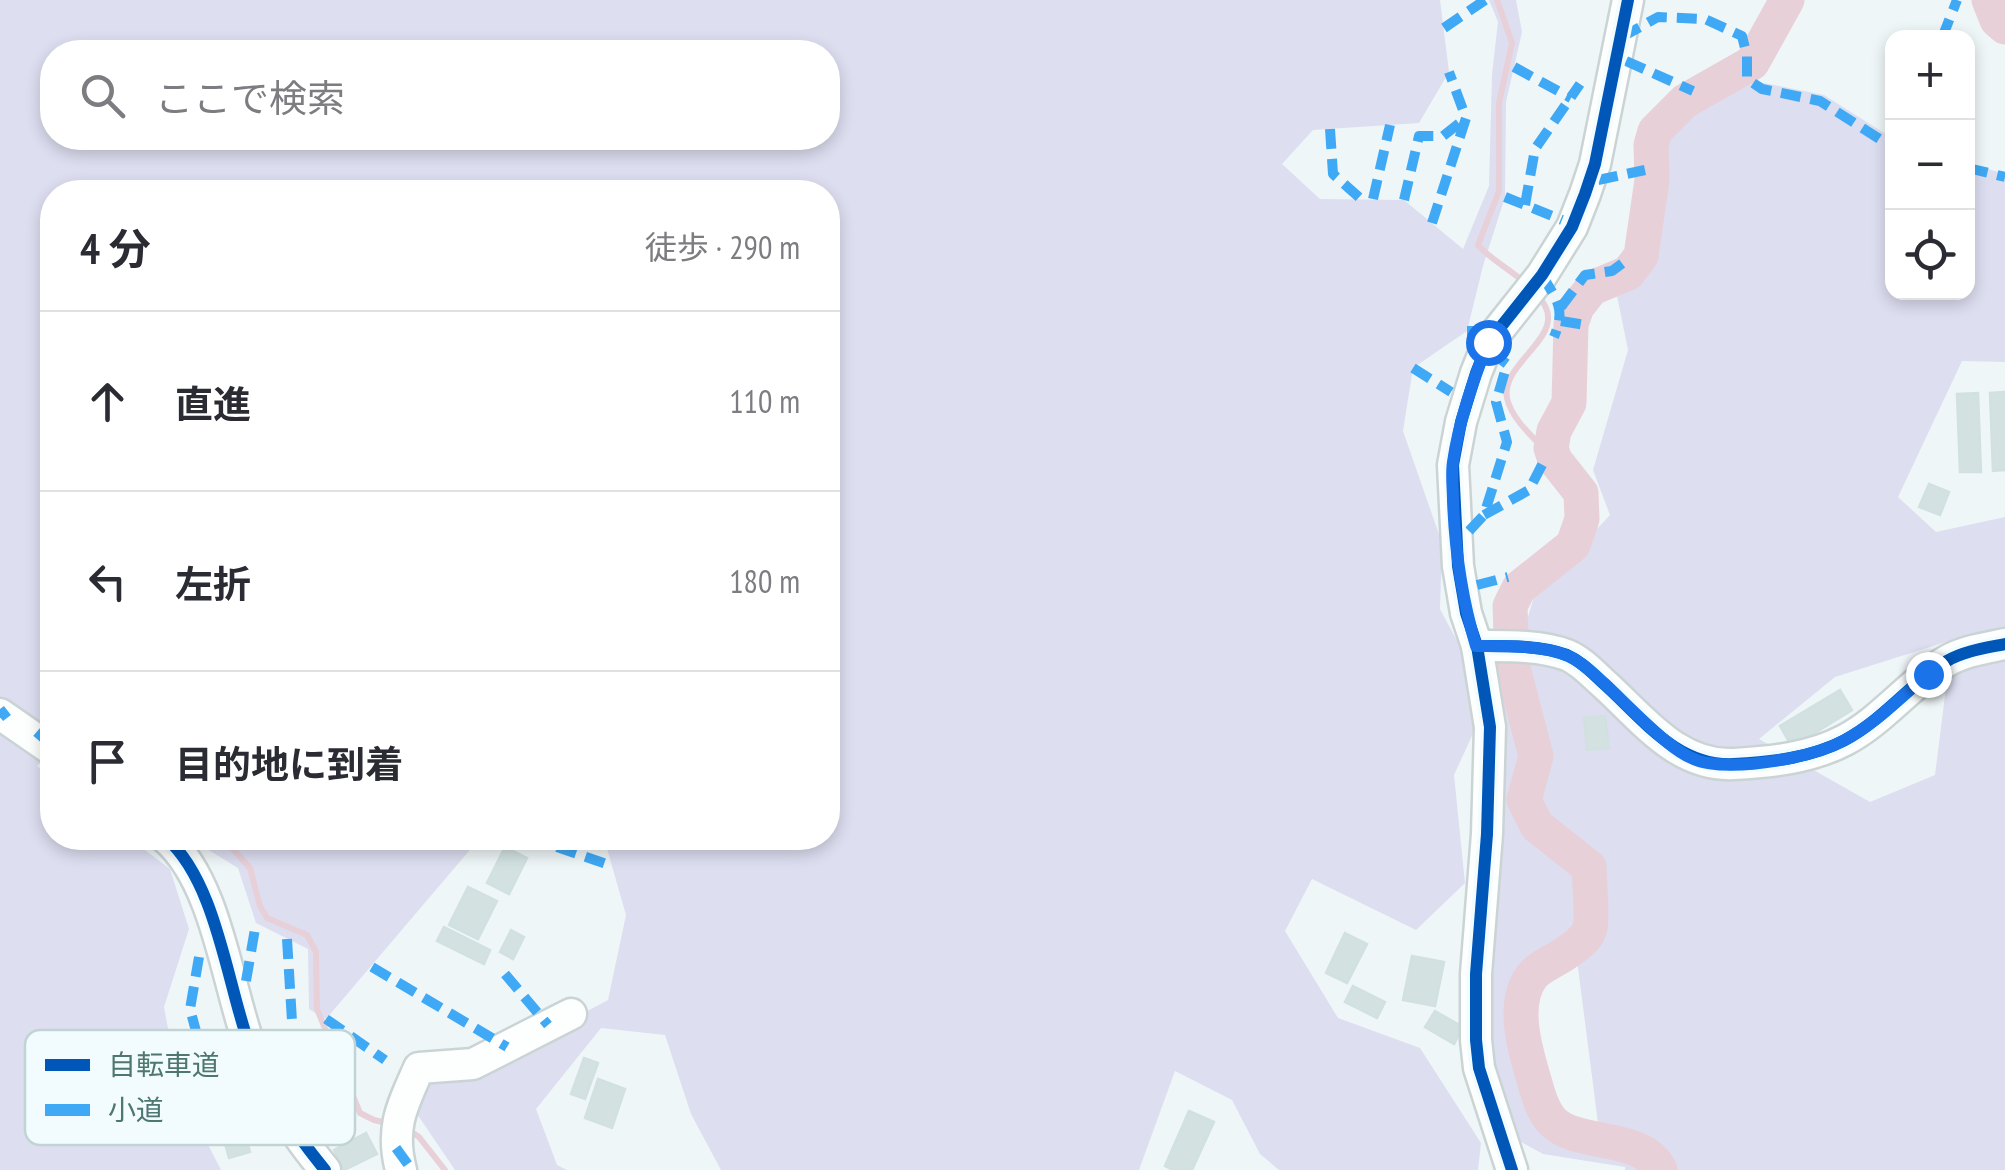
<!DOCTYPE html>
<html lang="ja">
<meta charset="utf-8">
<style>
:root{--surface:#fff;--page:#f7f7f7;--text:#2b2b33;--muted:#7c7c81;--line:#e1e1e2}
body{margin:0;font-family:"PT Sans Narrow","Noto Sans JP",sans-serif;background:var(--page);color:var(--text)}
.controls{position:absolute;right:30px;top:30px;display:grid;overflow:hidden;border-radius:20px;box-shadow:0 5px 15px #0003}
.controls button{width:90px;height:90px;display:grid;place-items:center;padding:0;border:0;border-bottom:2px solid var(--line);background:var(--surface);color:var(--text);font:50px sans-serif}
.stop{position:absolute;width:30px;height:30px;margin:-22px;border:8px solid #1a73e8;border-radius:50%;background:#fff}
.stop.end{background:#1a73e8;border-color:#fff;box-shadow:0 2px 10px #0008}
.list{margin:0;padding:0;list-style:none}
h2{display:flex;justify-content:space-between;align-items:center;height:130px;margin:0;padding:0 40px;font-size:42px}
h2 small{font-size:32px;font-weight:400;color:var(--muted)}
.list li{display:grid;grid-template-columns:65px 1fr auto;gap:30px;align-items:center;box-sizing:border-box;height:180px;padding:0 40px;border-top:2px solid var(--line)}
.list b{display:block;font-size:38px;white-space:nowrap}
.list em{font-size:32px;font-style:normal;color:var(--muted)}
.icon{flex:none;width:55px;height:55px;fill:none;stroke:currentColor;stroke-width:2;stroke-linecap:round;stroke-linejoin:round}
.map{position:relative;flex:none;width:2005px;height:1170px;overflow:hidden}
.search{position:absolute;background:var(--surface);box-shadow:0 5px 15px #0003;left:40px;top:40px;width:800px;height:110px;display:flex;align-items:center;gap:25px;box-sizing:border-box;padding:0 35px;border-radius:40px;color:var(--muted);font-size:38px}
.panel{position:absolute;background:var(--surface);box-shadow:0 5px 15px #0003;left:40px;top:180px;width:800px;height:670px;border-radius:40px}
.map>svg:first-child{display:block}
.green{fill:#dddef0;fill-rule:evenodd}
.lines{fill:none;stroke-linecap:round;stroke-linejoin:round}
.stream{stroke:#e8d0d9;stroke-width:6}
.river{stroke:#e8d0d9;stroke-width:35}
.building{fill:#d3e2e1;stroke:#d1e0e0;stroke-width:2.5}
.minor-casing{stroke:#cad4d5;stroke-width:35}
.minor{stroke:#fdfefe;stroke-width:30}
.quiet{stroke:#3fa9f5;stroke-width:10;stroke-dasharray:20 10;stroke-linecap:butt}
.cycleway-casing{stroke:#f2fcfe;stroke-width:19}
.cycleway{stroke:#0057b8;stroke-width:12}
.route{stroke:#1a73e8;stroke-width:12}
.key{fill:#f2fcfe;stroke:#c1d4d4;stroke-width:2.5}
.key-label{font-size:28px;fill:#4f7772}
</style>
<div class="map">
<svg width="2005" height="1170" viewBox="0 0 2005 1170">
<rect width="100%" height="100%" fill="#eff6f8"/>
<g class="green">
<path d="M0,0h1440l9,72 -30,51 -106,7 -31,34 38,35 84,1 59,49 26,-63 3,-112 6,-52 -9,-22h27l6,32 -16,70 -1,95 -22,69 -16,65 -54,37 -10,63 39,112 -2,66 24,45 12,73 -22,48 11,108 -49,47 -104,-51 -27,52 53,87 82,30 61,95 -3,27h-199l-19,-16 -28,-54 -57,-29 -36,99h-418l-30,-56 -26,-79 -64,-7 -65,81 21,56 10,5h-112l-42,-62 18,-28 47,-11 130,-69 18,-85 -22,-77h224v-646h-776v559l-15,15 15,12v60h77l41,31 19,60 -25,78 15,80 42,83h-221zM52,52h776v86h-776z"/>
<path d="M1981,0h24v41l-9,-6z"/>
<path d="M1730,62l29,20 65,13 68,43v154h76v-129l37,11v188l-43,-1 -64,136 38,35 69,-15v653h-380v-3l-82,-13 -31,-17 -19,-37 -7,-116 6,-322 36,2 -5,-31 11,-36 76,-82 -17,-45 35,-120 -16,-79 16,-12 17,-78v-54zM1952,640l-17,135 -65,27 -111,-63 76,-62zM1577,960l21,163 -1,1h-30l-19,-16 -20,-61 -2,-32 7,-26z"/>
<path d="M189,838h291l-154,181 -17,-10 -1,-60 -52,-26 -18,-55z"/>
</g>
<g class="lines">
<g class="stream">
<path d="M1497,0l15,43 -13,60v88l-21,54c13,15 32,24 47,38"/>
<path d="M1537,295c39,39 -37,65 -30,103 5,24 33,45 48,62"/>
<path d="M223,838l27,30 10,38 7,12 40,17 9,17 1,57 43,104 14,7 17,4"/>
<path d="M407,1129l12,8 26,33"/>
</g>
<g class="river">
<path d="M1989,0l8,20 8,7"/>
<path d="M1660,1170c-18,-37 -84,-23 -108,-49 -10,-11 -14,-27 -18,-41 -9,-30 -23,-77 -2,-104 6,-8 22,-15 31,-21 10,-7 23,-14 27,-27 3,-11 -1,-47 -1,-61l-52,-41 -13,-26 12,-44 -24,-92 -2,-58 9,-18 54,-43 9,-26 -1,-26 -26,-33 -4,-12 3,-17 15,-28 2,-79 6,-17 15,-19 36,-15 13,-17 11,-76 -1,-35 4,-14 30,-30 67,-38 35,-63"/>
</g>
</g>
<g class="building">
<path d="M2005,392v78l-12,1 -3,-78z"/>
<path d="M1978,393l3,79h-21l-3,-78z"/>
<path d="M1929,484l20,8 -9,23 -21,-8z"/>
<path d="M1840,690l12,20 -60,37 -12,-21z"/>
<path d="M1605,716l4,32 -22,2 -3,-32z"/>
<path d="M505,847l22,11 -18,36 -22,-11z"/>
<path d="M468,887l29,14 -19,38 -29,-14z"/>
<path d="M444,927l46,23 -6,14 -47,-23z"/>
<path d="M511,930l13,7 -11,22 -13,-7z"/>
<path d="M1345,933l22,11 -20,39 -21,-10z"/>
<path d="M1412,956l32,6 -9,44 -32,-6z"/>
<path d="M1353,986l32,16 -8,16 -32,-16z"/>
<path d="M1435,1011l28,16 -9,17 -29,-17z"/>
<path d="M584,1058l14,5 -13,36 -14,-5z"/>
<path d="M598,1079l27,10 -13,39 -27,-10z"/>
<path d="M1189,1111l25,11 -22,48h-19l-8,-4z"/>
<path d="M239,1113l11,39 -21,6 -11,-40z"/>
<path d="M366,1133l11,21 -33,16 -10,-20z"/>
</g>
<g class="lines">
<g class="minor-casing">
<g id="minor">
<path d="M1477,646c28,0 63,-1 90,9 14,6 25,18 36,28 39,35 74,84 131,81 37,-2 77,-6 111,-24 38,-20 65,-57 102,-79 17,-10 39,-13 58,-17"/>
<path d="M0,714l52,36"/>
<path d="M166,838c50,43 61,145 83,206 18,48 44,87 76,126"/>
<path d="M401,1170c-11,-42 1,-64 18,-102l54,-4 98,-50"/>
<path d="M1512,1170l-33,-102 -3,-28v-66l11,-140 3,-107 -13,-81 -11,-33 -8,-47 -5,-101 8,-43 15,-49 12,-30 54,-68 30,-48 13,-33 10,-30 33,-164"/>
</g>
</g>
<use href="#minor" class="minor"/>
<g class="quiet">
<path d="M1444,28l41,-28"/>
<path d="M1622,37l36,-20 47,2 37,17 5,20v23l15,10 58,12 72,46"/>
<path d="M1942,38l15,-38"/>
<path d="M1626,61l67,30"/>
<path d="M1514,67l57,31"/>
<path d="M1330,129l3,45 28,25"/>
<path d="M1968,168l37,9"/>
<path d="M1598,180l47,-10"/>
<path d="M1505,197l57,23"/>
<path d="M1373,199l17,-74"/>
<path d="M1404,200l15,-64h24l23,-18"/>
<path d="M1525,205l10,-56 45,-65"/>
<path d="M1432,223l34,-105 -17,-46"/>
<path d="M1542,275c15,26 24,33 12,62"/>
<path d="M1561,307l24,-32 27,-4 16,-12"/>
<path d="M1561,321l24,4"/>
<path d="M1467,331h15"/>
<path d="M1413,368l38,24"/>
<path d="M1484,515l45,-25 16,-31"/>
<path d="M1469,531l15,-16 23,-73 -11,-40 11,-38 -12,-9 -7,-12"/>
<path d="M1477,585l31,-8"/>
<path d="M0,709l7,9"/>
<path d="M37,739l15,-17"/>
<path d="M193,838v2"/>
<path d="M557,847l55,19"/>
<path d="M287,939l5,82"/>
<path d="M199,957l-9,52 17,63"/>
<path d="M372,967l135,80"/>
<path d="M505,974l43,51"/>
<path d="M246,981l10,-58"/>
<path d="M326,1019l59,41"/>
<path d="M396,1148l16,22"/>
</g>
<g class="cycleway-casing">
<g id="cycleway">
<path d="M1477,646c28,0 63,-1 90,9 14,6 25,18 36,28 39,35 74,84 131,81 37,-2 77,-6 111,-24 38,-20 65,-57 102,-79 17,-10 39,-13 58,-17"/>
<path d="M166,838c50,43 61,145 83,206 18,48 44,87 76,126"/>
<path d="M1512,1170l-33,-102 -3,-28v-66l11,-140 3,-107 -13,-81 -11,-33 -8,-47 -5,-101 8,-43 15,-49 12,-30 54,-68 30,-48 13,-33 10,-30 33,-164"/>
</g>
</g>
<use href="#cycleway" class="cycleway"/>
</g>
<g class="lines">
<path class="route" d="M1488,342c-15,39 -29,79 -35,120 -2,12 0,26 0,39 2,50 9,98 23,145 27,0 68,-1 92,10 14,6 26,18 37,28 20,19 40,40 62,58 12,10 25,19 41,21 37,6 102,-5 135,-22 31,-16 59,-45 85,-67"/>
</g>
<rect x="25" y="1030" width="330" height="115" rx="15" class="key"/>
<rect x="45" y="1059" width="45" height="12" fill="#0057b8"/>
<rect x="45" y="1104" width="45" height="12" fill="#3fa9f5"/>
<g class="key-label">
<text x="108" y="1075">自転車道</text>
<text x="108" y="1120">小道</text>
</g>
</svg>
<div class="controls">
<button>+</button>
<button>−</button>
<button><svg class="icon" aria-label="locate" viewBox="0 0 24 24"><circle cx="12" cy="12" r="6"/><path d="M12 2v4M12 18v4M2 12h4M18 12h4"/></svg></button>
</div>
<div class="stop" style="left:1488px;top:342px"></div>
<div class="stop end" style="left:1928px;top:674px"></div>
<div class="search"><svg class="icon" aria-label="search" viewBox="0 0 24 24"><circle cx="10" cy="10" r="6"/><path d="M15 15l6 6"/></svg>ここで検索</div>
<section class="panel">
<h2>4 分<small>徒歩 · 290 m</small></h2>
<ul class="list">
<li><svg class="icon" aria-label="ahead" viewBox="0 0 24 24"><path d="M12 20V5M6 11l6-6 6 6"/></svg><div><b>直進</b></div><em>110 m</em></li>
<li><svg class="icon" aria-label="left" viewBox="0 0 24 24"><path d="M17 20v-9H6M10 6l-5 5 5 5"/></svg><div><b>左折</b></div><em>180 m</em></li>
<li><svg class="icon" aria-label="arrive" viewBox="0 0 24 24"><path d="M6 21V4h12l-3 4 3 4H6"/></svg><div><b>目的地に到着</b></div></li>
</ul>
</section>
</div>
